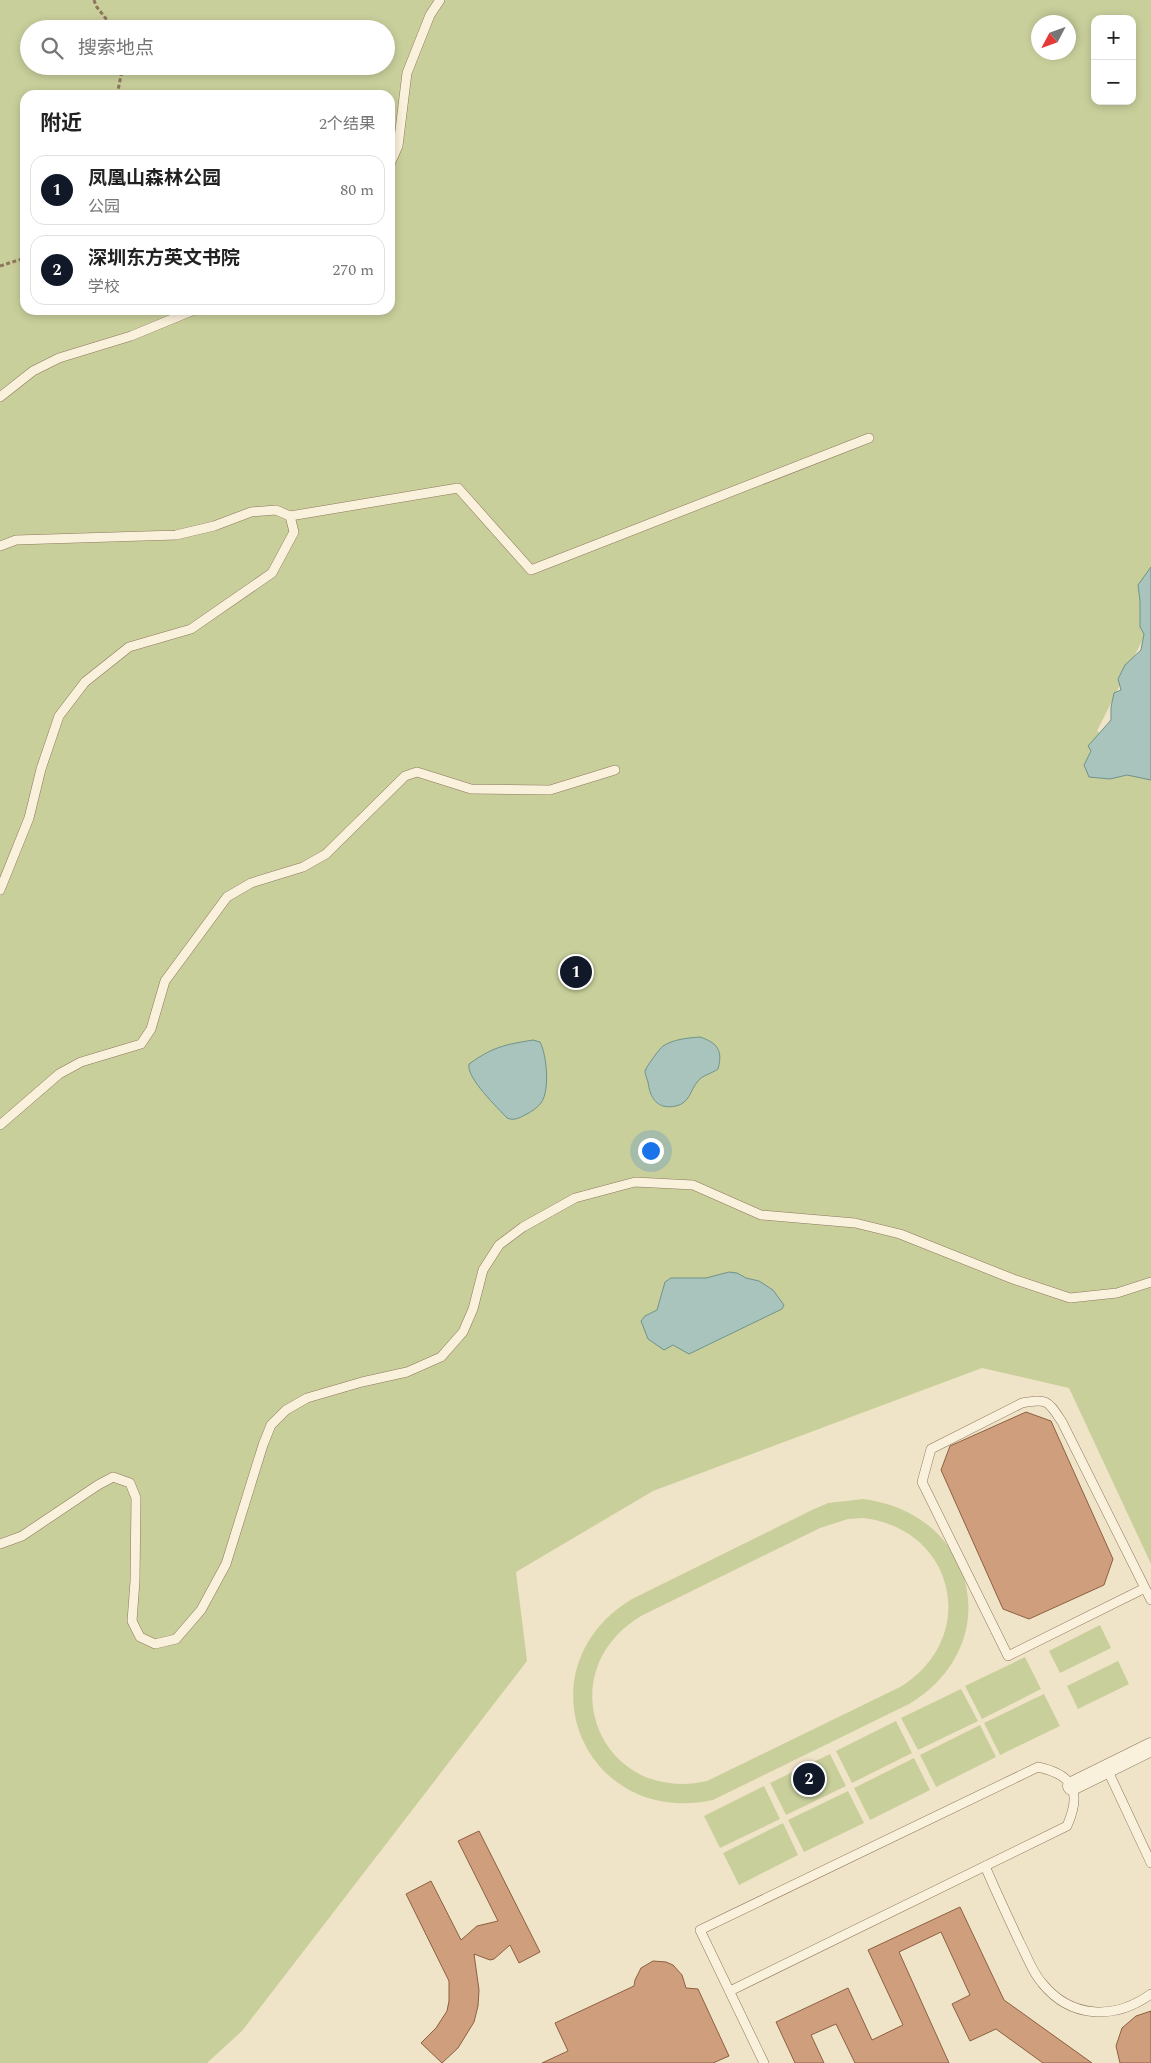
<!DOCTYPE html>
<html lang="zh">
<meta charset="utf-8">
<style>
:root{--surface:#fff;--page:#f2f2f2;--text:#222;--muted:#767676;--line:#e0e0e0;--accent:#111827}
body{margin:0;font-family:Spectral,"Noto Sans SC",serif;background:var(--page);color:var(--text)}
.controls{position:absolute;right:15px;top:15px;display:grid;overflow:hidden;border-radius:10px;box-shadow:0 2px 8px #0003}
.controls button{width:45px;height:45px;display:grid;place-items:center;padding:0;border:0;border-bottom:1px solid var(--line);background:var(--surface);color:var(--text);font:25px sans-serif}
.compass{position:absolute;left:1031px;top:15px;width:45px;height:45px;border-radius:50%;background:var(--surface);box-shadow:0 2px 8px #0003;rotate:229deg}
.you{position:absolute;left:650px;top:1150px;width:18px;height:18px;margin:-12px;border:4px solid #fff;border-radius:50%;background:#1a73e8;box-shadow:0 0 0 8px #1a73e833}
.badge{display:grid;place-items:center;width:32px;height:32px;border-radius:50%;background:var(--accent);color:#fff;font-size:16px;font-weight:700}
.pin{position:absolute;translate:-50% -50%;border:2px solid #fff;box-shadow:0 1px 5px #0006}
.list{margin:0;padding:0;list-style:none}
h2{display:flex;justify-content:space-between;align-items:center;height:65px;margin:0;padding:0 20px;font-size:21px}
h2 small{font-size:16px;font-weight:400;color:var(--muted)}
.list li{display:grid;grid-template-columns:32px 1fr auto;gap:15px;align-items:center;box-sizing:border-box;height:70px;margin:0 10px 10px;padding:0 10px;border:1px solid var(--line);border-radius:15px}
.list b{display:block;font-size:19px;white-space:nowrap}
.list p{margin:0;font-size:16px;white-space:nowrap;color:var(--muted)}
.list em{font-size:16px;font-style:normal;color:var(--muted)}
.icon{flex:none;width:28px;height:28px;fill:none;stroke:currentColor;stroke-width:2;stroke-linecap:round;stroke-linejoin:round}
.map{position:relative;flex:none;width:1151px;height:2063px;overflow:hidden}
.search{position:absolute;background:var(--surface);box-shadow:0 2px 8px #0003;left:20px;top:20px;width:375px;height:55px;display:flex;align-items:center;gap:12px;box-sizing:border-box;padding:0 18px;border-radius:28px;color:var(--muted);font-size:19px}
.panel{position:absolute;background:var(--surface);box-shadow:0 2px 8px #0003;left:20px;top:90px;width:375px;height:225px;border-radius:15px}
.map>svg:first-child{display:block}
.green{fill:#c9cf9b;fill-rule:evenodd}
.water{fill:#a9c4bc;stroke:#6f938a}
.building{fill:#cf9f7d;stroke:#8d5f41}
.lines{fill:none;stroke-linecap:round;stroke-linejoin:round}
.service-casing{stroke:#8d765c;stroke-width:10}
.minor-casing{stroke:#8d765c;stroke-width:19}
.path{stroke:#8d765c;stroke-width:3;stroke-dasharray:4 2.5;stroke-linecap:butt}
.service{stroke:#faf1dc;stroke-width:9}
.minor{stroke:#faf1dc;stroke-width:18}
</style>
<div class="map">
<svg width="1151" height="2063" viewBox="0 0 1151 2063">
<rect width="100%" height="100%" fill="#f0e4c8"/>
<g class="green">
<path d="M0,0h1151v623l-54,108 39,30 15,-5v808l-82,-176 -87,-20 -329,123 -137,81 11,89 -285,370 -35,32h-207zM1095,19h37v82h-37zM1038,22h30v30h-30zM29,29h357v37h-357zM25,95h365v215h-365z"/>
<path d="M863,1499c114,14 145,146 46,205l-196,96c-130,28 -195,-132 -81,-201l180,-89 16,-7zM863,1518c93,11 117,120 37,169l-193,94c-107,24 -160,-108 -66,-165l179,-88 28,-9z"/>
<path d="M1100,1625l11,23 -51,25 -11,-22z"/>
<path d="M1025,1657l16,32 -59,30 -17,-33z"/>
<path d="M1118,1661l11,23 -51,25 -11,-23z"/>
<path d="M961,1689l17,32 -60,29 -17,-32z"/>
<path d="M1044,1694l16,32 -60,29 -16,-32z"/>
<path d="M896,1721l16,32 -60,30 -16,-32z"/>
<path d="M980,1725l16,32 -60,30 -16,-32z"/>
<path d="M830,1754l16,32 -60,29 -16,-32z"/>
<path d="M914,1758l16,32 -60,30 -16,-32z"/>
<path d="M764,1786l16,33 -60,29 -16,-32z"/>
<path d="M848,1791l16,32 -60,29 -16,-32z"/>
<path d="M783,1823l15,32 -59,30 -16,-32z"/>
</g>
<g class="water">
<path d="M1151,567v213l-24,-5 -17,4 -21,-2 -5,-12 7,-14 -3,-5 23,-26v-13l3,-14 7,-3 -3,-11 7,-14 16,-15 3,-16 -4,-7v-26l-2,-16z"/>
<path d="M700,1037c18,6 23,14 18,32 -7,5 -15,6 -20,12 -8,9 -8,22 -22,25 -19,4 -26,-8 -28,-24 -1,-3 -3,-8 -3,-11 1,-4 15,-23 18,-25 11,-7 25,-8 37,-9z"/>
<path d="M533,1040l7,2c7,13 10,49 1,61 -4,5 -10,9 -16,12 -6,3 -11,6 -18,3 -9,-10 -41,-40 -38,-54 24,-17 34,-19 64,-24z"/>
<path d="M729,1272l8,1 9,5 13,3 14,9 11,15 -2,4 -93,45 -16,-9 -9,5 -16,-11 -7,-18 4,-5 12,-6 8,-28 6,-4h35z"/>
</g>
<g class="building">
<path d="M1026,1412l25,9 62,138 -9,26 -75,34 -26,-10 -62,-139 9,-24z"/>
<path d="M479,1831l61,121 -21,11 -9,-18 -16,14 -4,1 -16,-6 5,36 -1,16 -4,16 -16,26 -16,15 -21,-20 15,-15 11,-17 2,-10v-20l-43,-87 25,-13 30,59 16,-14 21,-5 -40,-80z"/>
<path d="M960,1907l44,93 88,63h-49l-47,-34 -26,12 -18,-37 18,-9 -29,-63 -42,20 50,111h-94l-19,-39 -25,11 13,28h-29l-19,-41 72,-34 24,52 31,-15 -35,-75z"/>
<path d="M653,1961l13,1 7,3 9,10 4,13 12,1 31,67 -16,7h-171l26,-12 -13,-28 79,-37 1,-6 6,-12z"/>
<path d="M1151,2011v52h-31l-4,-17 6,-18 14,-12z"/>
</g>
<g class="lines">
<g class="service-casing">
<g id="service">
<path d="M390,164l8,-18 9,-73 23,-58 10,-15"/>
<path d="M0,397l33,-26 26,-13 72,-22 63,-26"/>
<path d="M290,516l168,-28 73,82 338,-132"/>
<path d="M0,546l16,-6 160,-5 38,-9 37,-14 25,-2 14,6 4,16 -22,41 -81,56 -62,18 -44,35 -26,34 -18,53 -12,49 -29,72"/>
<path d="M0,1125l59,-51 22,-12 60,-18 10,-15 14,-48 62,-84 24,-14 52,-16 23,-13 79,-78 12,-4 54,17 79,1 65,-20"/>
<path d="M0,1544l22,-8 76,-51 15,-8 17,6 6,15 -1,83 -3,40 8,16 15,7 21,-5 25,-29 25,-46 37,-119 8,-20 15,-15 21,-12 55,-16 45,-10 34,-15 22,-25 10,-23 10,-39 16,-25 24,-18 52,-29 60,-16 58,3 68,30 94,8 45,11 113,45 57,19 47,-5 34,-11"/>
<path d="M1145,1588l-137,68 -86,-174 9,-33 91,-46c26,-5 26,-2 40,19l89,178"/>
<path d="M1107,1769l44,94"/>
<path d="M985,1866c11,26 23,51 35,77 7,13 12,29 22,40 29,36 73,37 109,11"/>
<path d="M730,1991l337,-165c15,-34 7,-51 -29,-59l-338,163 64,133"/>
</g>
</g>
<g class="minor-casing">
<path id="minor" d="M1072,1786l79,-39"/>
</g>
<g class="path">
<path d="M94,0l2,6 18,23"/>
<path d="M117,95l6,-29"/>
<path d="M0,266l25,-8"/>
</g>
<use href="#service" class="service"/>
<use href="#minor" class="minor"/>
</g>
</svg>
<div class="controls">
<button>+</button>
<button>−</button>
</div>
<svg class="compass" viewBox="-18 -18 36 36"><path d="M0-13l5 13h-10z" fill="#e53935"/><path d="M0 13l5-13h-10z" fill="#767676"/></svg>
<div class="you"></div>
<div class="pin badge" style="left:576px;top:972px">1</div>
<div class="pin badge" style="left:809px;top:1779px">2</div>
<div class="search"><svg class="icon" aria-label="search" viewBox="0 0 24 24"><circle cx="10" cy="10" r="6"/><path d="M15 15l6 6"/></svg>搜索地点</div>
<section class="panel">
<h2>附近<small>2个结果</small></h2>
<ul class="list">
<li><span class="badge">1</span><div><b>凤凰山森林公园</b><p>公园</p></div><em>80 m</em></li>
<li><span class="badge">2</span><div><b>深圳东方英文书院</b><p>学校</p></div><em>270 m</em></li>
</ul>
</section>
</div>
